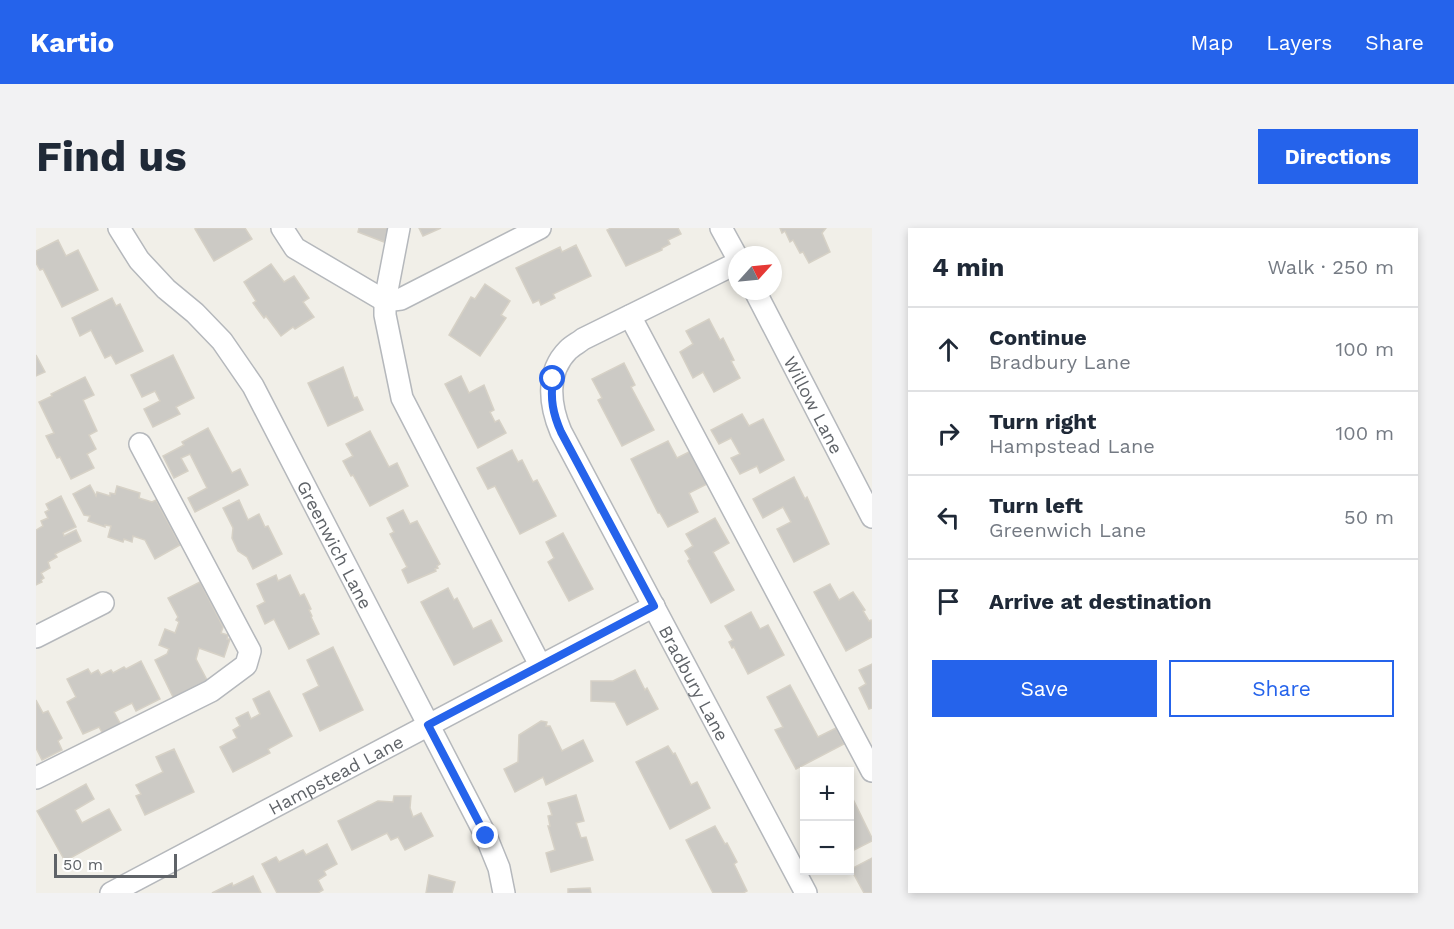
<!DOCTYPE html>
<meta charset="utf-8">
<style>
:root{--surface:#fff;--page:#f2f2f3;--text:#1f2937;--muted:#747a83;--line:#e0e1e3;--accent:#2563eb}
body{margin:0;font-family:"Work Sans",sans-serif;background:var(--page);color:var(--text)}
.controls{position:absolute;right:18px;bottom:18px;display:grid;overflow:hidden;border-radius:0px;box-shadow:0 3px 9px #0003}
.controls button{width:54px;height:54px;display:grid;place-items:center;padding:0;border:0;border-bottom:2px solid var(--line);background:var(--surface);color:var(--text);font:30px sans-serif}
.compass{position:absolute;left:692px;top:18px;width:54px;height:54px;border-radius:50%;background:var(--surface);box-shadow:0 3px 9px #0003;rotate:63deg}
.scale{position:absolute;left:18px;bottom:15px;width:123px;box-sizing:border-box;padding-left:6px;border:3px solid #5f6368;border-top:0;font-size:16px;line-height:21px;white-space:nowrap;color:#5f6368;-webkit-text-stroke:4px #fff;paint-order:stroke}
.stop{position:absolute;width:18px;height:18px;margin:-14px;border:4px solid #2563eb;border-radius:50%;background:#fff}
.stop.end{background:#2563eb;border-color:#fff;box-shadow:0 2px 6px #0008}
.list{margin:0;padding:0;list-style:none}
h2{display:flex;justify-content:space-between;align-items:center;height:78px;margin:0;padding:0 24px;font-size:26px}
h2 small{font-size:20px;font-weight:400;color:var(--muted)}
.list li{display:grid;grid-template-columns:39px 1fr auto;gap:18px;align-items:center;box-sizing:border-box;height:84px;padding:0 24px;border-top:2px solid var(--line)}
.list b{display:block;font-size:22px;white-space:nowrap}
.list p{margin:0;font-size:20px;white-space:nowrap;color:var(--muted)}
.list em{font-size:20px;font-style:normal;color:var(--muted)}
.actions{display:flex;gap:12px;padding:18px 24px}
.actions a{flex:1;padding:14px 0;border:2px solid var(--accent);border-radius:0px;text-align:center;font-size:21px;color:var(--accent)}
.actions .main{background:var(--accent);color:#fff}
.icon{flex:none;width:33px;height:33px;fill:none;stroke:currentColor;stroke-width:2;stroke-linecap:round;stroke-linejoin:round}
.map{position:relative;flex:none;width:836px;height:665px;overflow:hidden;border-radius:0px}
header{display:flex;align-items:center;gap:36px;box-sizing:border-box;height:84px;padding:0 30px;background:var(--accent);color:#fff}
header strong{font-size:28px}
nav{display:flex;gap:33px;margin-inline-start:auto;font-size:21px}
.intro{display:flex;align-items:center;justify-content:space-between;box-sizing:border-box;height:144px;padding:0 36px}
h1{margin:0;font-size:42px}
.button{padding:15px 27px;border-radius:0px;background:var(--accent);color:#fff;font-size:21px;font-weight:700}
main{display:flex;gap:36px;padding:0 36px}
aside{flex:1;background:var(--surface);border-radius:0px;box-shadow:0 3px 9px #0003}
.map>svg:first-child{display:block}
.building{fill:#cccac5;stroke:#d6d1c6;stroke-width:1.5}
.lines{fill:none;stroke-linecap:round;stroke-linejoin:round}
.minor-casing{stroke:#b5b8bc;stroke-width:24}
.minor{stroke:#fff;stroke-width:21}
.route{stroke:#2563eb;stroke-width:8}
.labels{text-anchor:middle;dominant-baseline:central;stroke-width:4.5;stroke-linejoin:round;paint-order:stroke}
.street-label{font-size:18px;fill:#5f6368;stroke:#fff}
</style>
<header>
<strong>Kartio</strong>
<nav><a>Map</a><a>Layers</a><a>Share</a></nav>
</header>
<div class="intro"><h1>Find us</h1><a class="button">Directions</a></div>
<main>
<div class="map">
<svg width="836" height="665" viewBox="0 0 836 665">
<rect width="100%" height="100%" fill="#f1efe8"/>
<g class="building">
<path d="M162,0h47l7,11 -38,22 -19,-32z"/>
<path d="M323,0h31l-6,14 -26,-10z"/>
<path d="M383,0h22l-18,8z"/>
<path d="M575,0h67l3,6 -13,6 2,4 -8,4v2l-36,16 -19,-36z"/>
<path d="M744,0h46l-4,5 8,19 -21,11 -6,-11 -3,1 -7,-13 -3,2 -5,-11 -3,2z"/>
<path d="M22,12l8,16 12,-6 20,40 -36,17 -19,-38 -3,1 -4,-7v-12z"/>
<path d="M540,17l15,31 -38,18 2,4 -14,7 -2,-5 -6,3 -17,-35 44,-21 2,5z"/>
<path d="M235,36l13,18 10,-6 15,22 -6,4 11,15 -19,12 -2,-2 -12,9 -15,-20 -2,2 -11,-15 3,-2 -12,-19z"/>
<path d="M449,56l25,17 -9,14 5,3 -26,38 -31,-21 22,-38 4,2z"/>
<path d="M76,70l4,8 4,-2 23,47 -27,13 -5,-9 -6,3 -14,-28 -11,6 -8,-18z"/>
<path d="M673,91l11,21 3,-2 11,22 -3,1 9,17 -26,14 -11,-20 -10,6 -13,-26 13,-8 -7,-13z"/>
<path d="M0,127l9,17 -9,4z"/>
<path d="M137,127l21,43 -18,9 4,7 -27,13 -9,-18 16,-8 -5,-10 -13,6 -11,-22z"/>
<path d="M588,135l11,22 -4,2 23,43 -32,16 -24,-46 4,-2 -10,-19z"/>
<path d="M307,139l11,31 3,-1 6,13 -35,16 -20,-43z"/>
<path d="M425,148l8,17 15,-8 10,25 -4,2 5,10 4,-2 7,13 -28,15 -33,-64z"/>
<path d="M49,149l9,18 -11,5 14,31 -8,4 7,14 -9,5 7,14 -23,11 -11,-22 -3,1 -11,-22 8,-3 -15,-31 13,-6 -1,-2z"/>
<path d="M706,186l7,12 14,-7 21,41 -24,13 -3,-7 -17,8 -9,-16 9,-4 -9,-16 -12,6 -8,-14z"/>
<path d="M172,200l24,45 8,-4 8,16 -53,27 -7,-14 19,-10 -17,-34 -9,4 7,13 -14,7 -11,-22 21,-11 -2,-3z"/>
<path d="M334,203l19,36 8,-4 11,23 -38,20 -17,-31 -2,1 -8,-15 10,-5 -7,-12z"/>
<path d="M632,213l9,17 20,-10 16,33 -24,12 9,19 -30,15 -8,-14h-2l-27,-54z"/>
<path d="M476,222l6,12 4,-2 11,22 4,-2 19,36 -36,18 -25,-48 -7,3 -11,-21z"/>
<path d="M758,249l11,22 2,-2 22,47 -35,18 -17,-33 14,-7 -8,-15 -20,11 -10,-19z"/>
<path d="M54,257l6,11 1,-4 13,4v-3l5,1 2,-8 23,7 -1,5 13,4 4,-2 24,45 -25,14 -10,-19 -12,-4 -1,6 -8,-3 -1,3 -15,-5 3,-11 -6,-1v2l-17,-6 2,-5 -6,-1 -11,-21z"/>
<path d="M25,268l15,31 -13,6 1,3 12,-6 5,11 -26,13 2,3 -9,5 2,6 -9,5 3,5 -3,2 1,2 -6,3v-55l7,-4 -2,-5 7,-3 -3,-6 4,-2 -3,-6z"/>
<path d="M203,272l9,20 11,-6 6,13 3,-1 14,28 -29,15 -6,-12 -9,-6 -6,-13 1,-10 -10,-20z"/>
<path d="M367,282l7,14 7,-3 23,43 -3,2 1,2 -3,1 1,2 -28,12 -6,-13 5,-3 -17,-33 4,-2 -7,-14z"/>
<path d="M679,290l14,25 -16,9 21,38 -23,13 -23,-42 2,-2 -5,-8 8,-5 -7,-12z"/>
<path d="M527,305l30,56 -24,12 -21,-39 6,-4 -8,-16z"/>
<path d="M240,347l2,6 12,-6 10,21 4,-2 7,15 -2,1 3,6 -1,1 8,17 -30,15 -15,-30 -9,5 -8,-18 8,-4 -8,-18z"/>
<path d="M164,354l23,45 -2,6 7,2 -1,4h3l-6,18 -25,-9 -3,11 12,23 -34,17 -19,-39 12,-6 2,-5 -10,-4 6,-16 10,4 4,-11 -3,-2 2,-3 -10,-19z"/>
<path d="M794,356l9,16 14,-8 12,18 -2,1 6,10 2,-1 1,3v14l-26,14 -32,-59z"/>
<path d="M412,360l6,12 3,-2 16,31 18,-9 11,21 -48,24 -33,-63z"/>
<path d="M715,384l9,17 8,-4 16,30 -36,19 -14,-27 -2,1 -3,-6 4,-2 -8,-14z"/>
<path d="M297,419l30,63 -43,21 -17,-37 16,-8 -12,-26z"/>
<path d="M105,433l19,38 -24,12 -4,-8 -18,9 7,13 -18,9 -4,-7 -16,7 -16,-32 9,-5 -9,-18 21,-10 3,5 7,-4 3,5 10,-5 2,3 11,-6 2,2z"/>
<path d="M836,436v44l-3,1 -10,-21 7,-4 -7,-14z"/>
<path d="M599,442l10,20 2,-2 11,21 -31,16 -12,-23 -24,-1v-20h22z"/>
<path d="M754,457l28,52 18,-9 8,16 -48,25 -21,-39 8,-3 -16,-30z"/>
<path d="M233,463l23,45 -24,13 2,4 -37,19 -13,-25 17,-9 -4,-8 7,-4 -4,-8 12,-6 3,7 9,-5 -7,-15z"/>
<path d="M0,472l7,13 5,-2 14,27 -4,3 4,9 -20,10 -6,-12z"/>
<path d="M505,493l6,1 -1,4h4l12,25 21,-11 10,21 -47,24 -3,-8 -28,15 -11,-23 14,-7 1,-27z"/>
<path d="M632,518l5,8 2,-1 16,32 6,-3 13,26 -40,21 -34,-67z"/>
<path d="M138,521l20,43 -49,23 -9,-19 5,-2 -5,-9 27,-13 -7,-15z"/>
<path d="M50,556l8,15 -19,11 7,13 27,-14 12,21 -56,31 -28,-50z"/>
<path d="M814,565l22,45v3l-22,11z"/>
<path d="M540,567l8,26 -8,2 5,15 5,-1 7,23 -42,12 -5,-19 9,-3 -7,-24h2l-2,-10 4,-1 -4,-12z"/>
<path d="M358,568h17l-1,12 3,9 8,-4 12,23 -28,14 -7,-13 -7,3 -4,-7 -35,17 -14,-29 40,-20 15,1z"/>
<path d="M679,598l10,18 2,-1 10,19 -3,2 13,27 -4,2h-30l-27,-53z"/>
<path d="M291,616l10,20 -13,7 2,4 -8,5 5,10 -5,3h-41l-15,-29 14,-7 3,5 24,-12 3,5z"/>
<path d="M836,630v35h-8l-13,-24z"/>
<path d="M393,647l26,7 -3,11h-26z"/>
<path d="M217,648l8,17h-49l20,-10 1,3z"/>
<path d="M554,660l1,5h-23v-4z"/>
</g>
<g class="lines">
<g class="minor-casing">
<g id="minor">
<path id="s1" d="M83,0l20,32 27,29 29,24 27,28 31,45 233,450 13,32 5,25"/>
<path d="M246,0l13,20 90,53 16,-2 139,-71"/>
<path d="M363,0l-14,73v14l17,83 138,267"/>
<path d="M685,0l16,29"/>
<path id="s2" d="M701,35l-154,76c-5,4 -11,7 -15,11 -23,23 -18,56 -7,82l245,461"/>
<path id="s3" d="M719,63l117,226"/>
<path d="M594,88l242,455"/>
<path d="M0,409l67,-34"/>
<path d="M0,550l175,-87 35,-26 4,-14 -110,-207"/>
<path id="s4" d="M75,665l543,-287"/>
</g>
</g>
<use href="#minor" class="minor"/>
</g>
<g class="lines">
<path class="route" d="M450,608l-58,-111 226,-119 -93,-174c-8,-18 -11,-33 -8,-53"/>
</g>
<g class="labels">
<g class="street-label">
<text stroke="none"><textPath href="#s3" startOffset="128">Willow Lane</textPath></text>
<text stroke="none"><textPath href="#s1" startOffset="387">Greenwich Lane</textPath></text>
<text stroke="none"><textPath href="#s2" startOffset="562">Bradbury Lane</textPath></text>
<text stroke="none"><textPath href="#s4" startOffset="254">Hampstead Lane</textPath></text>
</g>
</g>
</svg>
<div class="controls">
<button>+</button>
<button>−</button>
</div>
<svg class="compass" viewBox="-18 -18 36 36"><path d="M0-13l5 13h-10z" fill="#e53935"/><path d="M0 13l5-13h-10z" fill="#747a83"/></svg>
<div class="scale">50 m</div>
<div class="stop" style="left:517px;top:151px"></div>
<div class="stop end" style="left:450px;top:608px"></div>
</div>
<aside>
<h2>4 min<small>Walk · 250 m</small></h2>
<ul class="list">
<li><svg class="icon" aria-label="ahead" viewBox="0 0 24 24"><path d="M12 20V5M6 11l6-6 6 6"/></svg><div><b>Continue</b><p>Bradbury Lane</p></div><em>100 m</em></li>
<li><svg class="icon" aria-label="right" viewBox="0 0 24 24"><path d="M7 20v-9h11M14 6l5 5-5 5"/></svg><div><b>Turn right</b><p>Hampstead Lane</p></div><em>100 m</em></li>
<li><svg class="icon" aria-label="left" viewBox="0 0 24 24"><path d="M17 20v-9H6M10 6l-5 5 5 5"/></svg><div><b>Turn left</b><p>Greenwich Lane</p></div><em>50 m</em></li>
<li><svg class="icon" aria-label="arrive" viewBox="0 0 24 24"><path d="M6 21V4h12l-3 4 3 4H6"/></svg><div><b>Arrive at destination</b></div></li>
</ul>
<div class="actions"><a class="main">Save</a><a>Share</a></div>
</aside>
</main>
